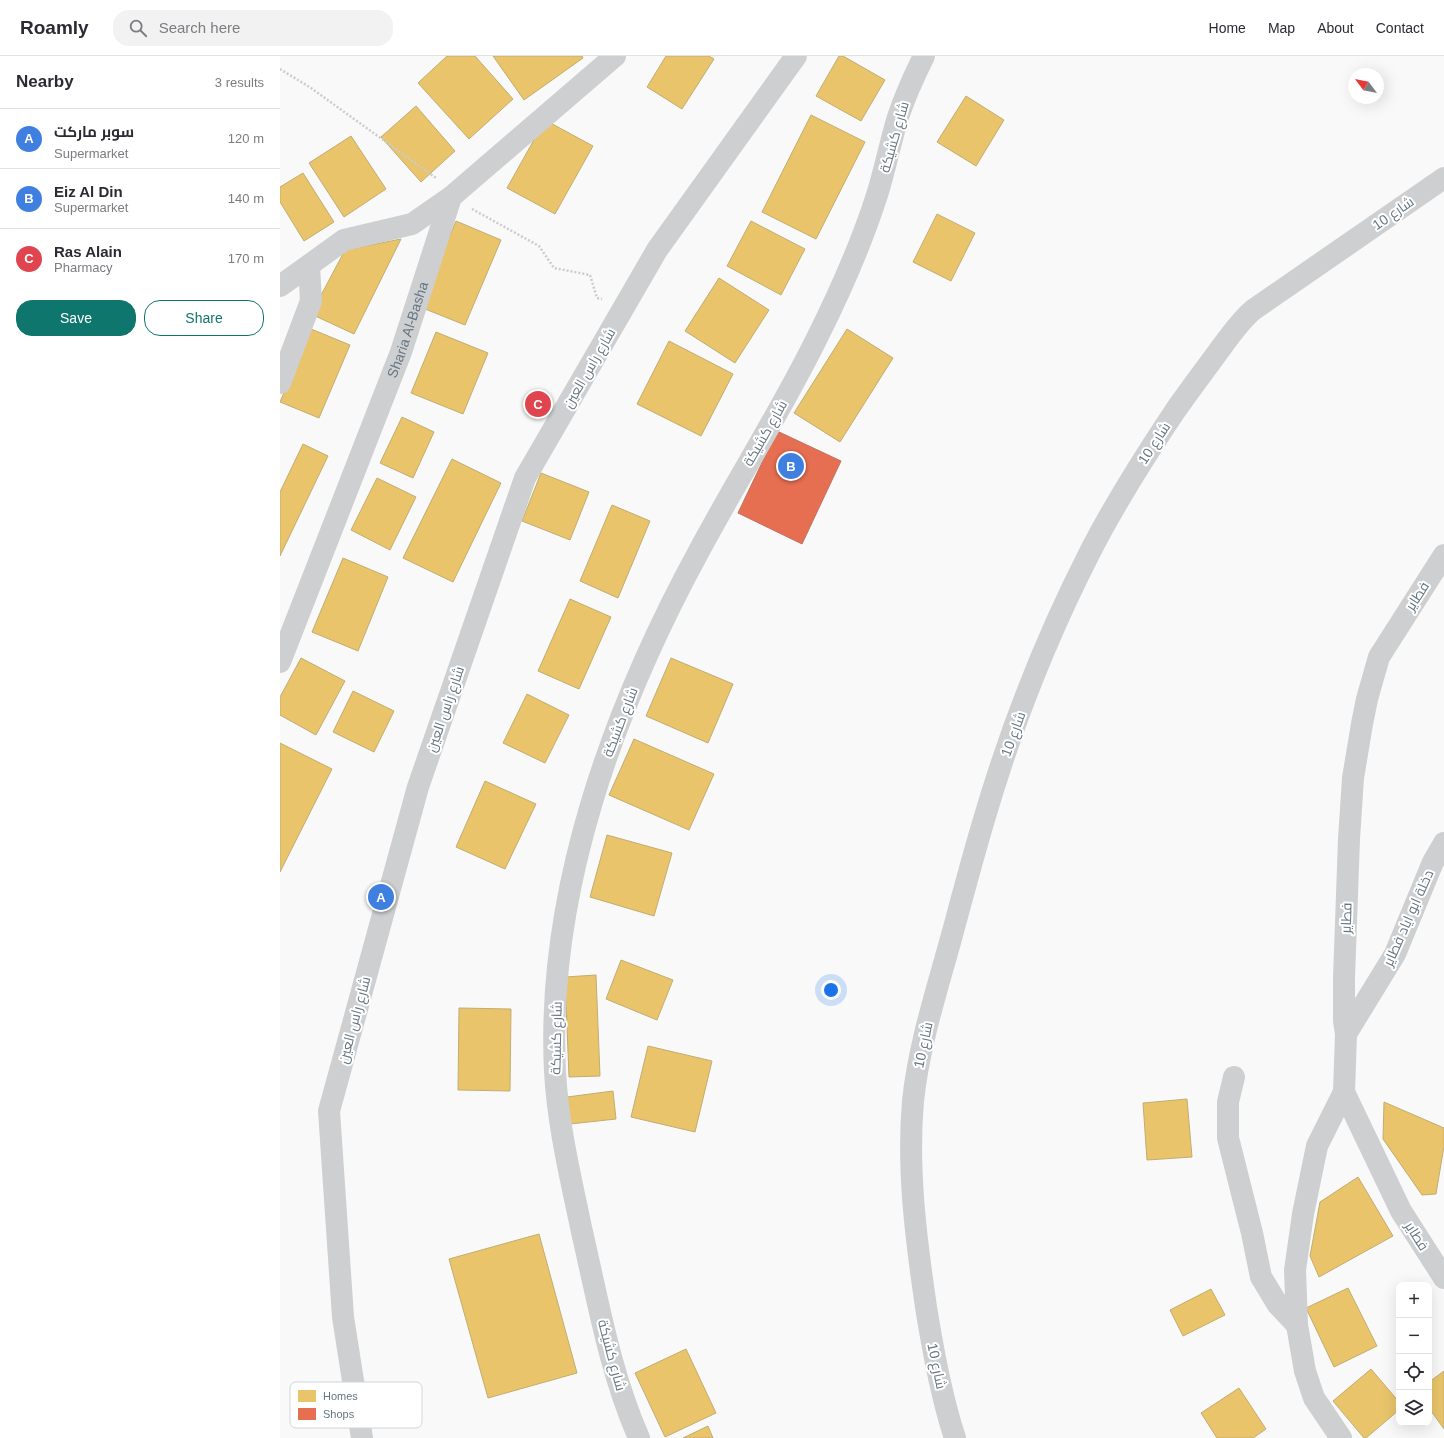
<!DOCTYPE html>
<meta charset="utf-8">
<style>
:root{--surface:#fff;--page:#f2f2f3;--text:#2b2b33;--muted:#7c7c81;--line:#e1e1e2;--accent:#0f766e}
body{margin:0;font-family:Helvetica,Cairo,sans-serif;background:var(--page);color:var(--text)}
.controls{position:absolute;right:12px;bottom:12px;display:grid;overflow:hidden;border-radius:8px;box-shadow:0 4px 16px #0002}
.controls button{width:36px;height:36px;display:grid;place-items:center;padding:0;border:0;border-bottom:1px solid var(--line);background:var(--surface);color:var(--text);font:20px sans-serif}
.compass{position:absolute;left:1068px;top:12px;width:36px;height:36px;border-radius:50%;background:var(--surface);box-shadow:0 4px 16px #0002;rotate:302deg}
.you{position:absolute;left:551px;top:934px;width:14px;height:14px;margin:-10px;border:3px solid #fff;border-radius:50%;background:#1a73e8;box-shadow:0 0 0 6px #1a73e833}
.badge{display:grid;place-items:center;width:26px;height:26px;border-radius:50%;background:var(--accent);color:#fff;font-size:13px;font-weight:700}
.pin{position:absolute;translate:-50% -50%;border:2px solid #fff;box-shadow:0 1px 4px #0006}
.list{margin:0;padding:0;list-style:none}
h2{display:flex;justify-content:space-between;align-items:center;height:52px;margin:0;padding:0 16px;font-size:17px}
h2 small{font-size:13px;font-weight:400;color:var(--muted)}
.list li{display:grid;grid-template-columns:26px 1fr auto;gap:12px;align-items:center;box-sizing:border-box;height:60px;padding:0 16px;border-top:1px solid var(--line)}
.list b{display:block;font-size:15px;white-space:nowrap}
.list p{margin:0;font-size:13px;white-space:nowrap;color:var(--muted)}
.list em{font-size:13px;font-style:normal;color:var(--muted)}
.actions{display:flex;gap:8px;padding:12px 16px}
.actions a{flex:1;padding:9px 0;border:1px solid var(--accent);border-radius:16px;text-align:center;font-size:14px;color:var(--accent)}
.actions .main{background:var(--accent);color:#fff}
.icon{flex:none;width:22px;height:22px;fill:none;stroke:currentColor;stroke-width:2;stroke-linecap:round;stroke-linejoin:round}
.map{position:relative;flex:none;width:1164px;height:1382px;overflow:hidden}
header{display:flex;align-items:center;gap:24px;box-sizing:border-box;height:56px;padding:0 20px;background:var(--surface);border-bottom:1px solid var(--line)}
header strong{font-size:19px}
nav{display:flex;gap:22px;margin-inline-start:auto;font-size:14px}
.search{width:280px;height:36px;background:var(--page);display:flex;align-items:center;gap:10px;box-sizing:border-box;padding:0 14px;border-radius:16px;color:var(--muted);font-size:15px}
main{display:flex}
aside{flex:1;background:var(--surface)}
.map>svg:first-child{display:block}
.homes{fill:#e9c46a;stroke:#c1ad72}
.shops{fill:#e76f51;stroke:#c07160}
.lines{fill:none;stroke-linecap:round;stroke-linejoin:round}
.path{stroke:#cbcccd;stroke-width:2.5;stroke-dasharray:2 2;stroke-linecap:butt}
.minor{stroke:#cecfd0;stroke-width:22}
.labels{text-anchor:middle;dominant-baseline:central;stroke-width:4;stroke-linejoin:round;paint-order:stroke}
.street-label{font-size:14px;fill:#657683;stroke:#fff}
.key{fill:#fff;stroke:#d1d6da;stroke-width:1}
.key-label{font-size:11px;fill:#657683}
</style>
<header>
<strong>Roamly</strong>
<div class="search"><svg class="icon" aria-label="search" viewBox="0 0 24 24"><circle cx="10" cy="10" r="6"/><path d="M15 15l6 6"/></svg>Search here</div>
<nav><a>Home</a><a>Map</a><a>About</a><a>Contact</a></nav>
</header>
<main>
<aside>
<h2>Nearby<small>3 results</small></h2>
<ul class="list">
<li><span class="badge" style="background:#3f7fe0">A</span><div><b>سوبر ماركت</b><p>Supermarket</p></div><em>120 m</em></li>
<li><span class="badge" style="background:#3f7fe0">B</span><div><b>Eiz Al Din</b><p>Supermarket</p></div><em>140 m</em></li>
<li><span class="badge" style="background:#e0444e">C</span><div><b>Ras Alain</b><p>Pharmacy</p></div><em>170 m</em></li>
</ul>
<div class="actions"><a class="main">Save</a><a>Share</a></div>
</aside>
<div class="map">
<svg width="1164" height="1382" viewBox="0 0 1164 1382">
<rect width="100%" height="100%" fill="#f9f9f9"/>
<g class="homes">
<path d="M167,0h28l38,43 -44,40 -51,-56z"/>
<path d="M213,0h89l1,2 -59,42z"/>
<path d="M386,0h43l5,3 -32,50 -35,-22z"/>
<path d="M559,0h4l42,24 -24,41 -45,-25z"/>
<path d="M686,40l38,24 -28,46 -39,-24z"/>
<path d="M136,50l39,45 -34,31 -40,-45z"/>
<path d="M531,59l54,27 -49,97 -54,-27z"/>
<path d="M265,64l48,26 -38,68 -48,-26z"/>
<path d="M71,80l35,53 -42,28 -35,-54z"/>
<path d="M23,117l31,49 -30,19 -24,-39v-15z"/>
<path d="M657,158l38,19 -24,48 -38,-19z"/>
<path d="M176,165l45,19 -36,85 -45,-18z"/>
<path d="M471,165l54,28 -24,46 -54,-29z"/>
<path d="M121,183l-47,95 -43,-20 34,-64z"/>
<path d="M439,222l50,32 -34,53 -50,-32z"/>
<path d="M31,273l39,16 -31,73 -39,-16z"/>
<path d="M567,273l46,29 -53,84 -46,-29z"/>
<path d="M156,276l52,21 -25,61 -52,-21z"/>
<path d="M389,285l64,33 -32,62 -64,-32z"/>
<path d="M122,361l32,15 -21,46 -33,-15z"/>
<path d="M23,388l25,12 -48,100v-64z"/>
<path d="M172,403l49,24 -48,99 -50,-24z"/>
<path d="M261,417l48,19 -19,48 -48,-19z"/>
<path d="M97,422l39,19 -26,53 -39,-20z"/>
<path d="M332,449l38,16 -32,77 -38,-17z"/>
<path d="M63,502l45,19 -30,74 -46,-19z"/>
<path d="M290,543l41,18 -32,72 -41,-18z"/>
<path d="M21,602l44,23 -29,54 -36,-20v-18z"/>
<path d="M391,602l62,26 -25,59 -62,-27z"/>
<path d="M73,635l41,20 -20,41 -41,-20z"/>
<path d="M247,638l42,21 -24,48 -42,-20z"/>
<path d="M354,683l80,35 -25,56 -80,-35z"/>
<path d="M0,687l52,26 -52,103z"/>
<path d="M205,725l51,23 -31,65 -49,-22z"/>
<path d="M327,779l65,18 -18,63 -64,-19z"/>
<path d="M341,904l52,20 -16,40 -51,-21z"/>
<path d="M316,919l4,101 -31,1 -4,-100z"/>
<path d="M179,952l52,1 -1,82 -52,-1z"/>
<path d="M368,990l64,15 -17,71 -64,-15z"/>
<path d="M333,1035l3,28 -46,5 -3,-27z"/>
<path d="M907,1043l5,58 -45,3 -4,-57z"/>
<path d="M1104,1046l60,26v18l-8,48 -14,1 -39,-56z"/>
<path d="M1078,1121l35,59 -74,41 -9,-21 10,-54z"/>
<path d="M259,1178l38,139 -89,25 -39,-139z"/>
<path d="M1068,1232l29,58 -43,21 -28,-59z"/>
<path d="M931,1233l14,26 -42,21 -13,-26z"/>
<path d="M406,1293l30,64 -51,24 -30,-64z"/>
<path d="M1091,1313l28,33v8l-33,28h-2l-31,-37z"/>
<path d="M1164,1315v58l-15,-21v-26z"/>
<path d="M959,1332l27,41 -13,9h-36l-16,-25z"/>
<path d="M428,1370l5,12h-30z"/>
</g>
<path class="shops" d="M497,375l64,30 -39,83 -64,-31z"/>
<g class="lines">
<g class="path">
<path d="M0,13l31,19 125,90"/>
<path d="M192,153l67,37 15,22 36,7 7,23 5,1"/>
</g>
<g class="minor">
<path d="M0,230l64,-46 68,-16 39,-27"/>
<path d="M0,327l31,-82 -2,-35"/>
<path d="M1164,499l-65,102 -12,42 -5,25 -9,54 -4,61 -5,139v43l2,13 -2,58 57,119 43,67"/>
<path id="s1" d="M0,606l121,-310 50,-155 164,-141"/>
<path d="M1066,978l49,-80 38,-92 11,-19"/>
<path d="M954,1021l-6,25v36l24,95 9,44 17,28 19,20"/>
<path d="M82,1382l-19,-121 -14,-206 89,-324 107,-309 132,-228 139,-194"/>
<path d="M359,1382c-29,-66 -41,-137 -57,-206 -11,-53 -24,-106 -27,-160 -9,-180 59,-365 144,-521 38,-71 82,-140 118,-213 23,-46 44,-93 60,-143 8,-25 13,-52 21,-78 7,-21 16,-41 26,-61"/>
<path d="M675,1382c-14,-42 -22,-87 -29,-131 -10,-68 -19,-138 -13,-206 6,-57 24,-111 39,-166 10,-37 20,-75 31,-112 27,-93 63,-185 107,-271 25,-49 55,-96 85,-141 14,-20 29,-40 43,-59 11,-15 21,-30 35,-42l191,-132"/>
<path d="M1061,1382l-27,-40 -9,-27 -8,-46 -2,-55 8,-56 14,-68 27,-54"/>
</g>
</g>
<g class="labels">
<g class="street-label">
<text transform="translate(614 81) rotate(-74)">شارع كشيكة</text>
<text transform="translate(1113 157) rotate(-35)">شارع 10</text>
<text stroke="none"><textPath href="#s1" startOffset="356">Sharia Al-Basha</textPath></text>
<text transform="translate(309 312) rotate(-60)">شارع راس العين</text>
<text transform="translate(485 377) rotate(-60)">شارع كشيكة</text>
<text transform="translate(874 387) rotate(-57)">شارع 10</text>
<text transform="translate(1137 540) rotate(-57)">فطاير</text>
<text transform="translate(165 653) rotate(-71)">شارع راس العين</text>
<text transform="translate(340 666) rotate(-69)">شارع كشيكة</text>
<text transform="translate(733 678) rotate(-70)">شارع 10</text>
<text transform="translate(1066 862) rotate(-88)">فطاير</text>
<text transform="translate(1128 862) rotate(-66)">دخلة ابو اياد فطاير</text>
<text transform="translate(74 964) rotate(-75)">شارع راس العين</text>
<text transform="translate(276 982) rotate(-89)">شارع كشيكة</text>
<text transform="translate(643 989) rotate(-78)">شارع 10</text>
<text transform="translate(1137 1180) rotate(58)">فطاير</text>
<text transform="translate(332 1299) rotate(75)">شارع كشيكة</text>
<text transform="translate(657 1310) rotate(78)">شارع 10</text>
</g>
</g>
<rect x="10" y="1326" width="132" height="46" rx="6" class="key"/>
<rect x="18" y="1334" width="18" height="12" fill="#e9c46a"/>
<rect x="18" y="1352" width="18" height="12" fill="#e76f51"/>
<g class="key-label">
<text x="43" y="1344">Homes</text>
<text x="43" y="1362">Shops</text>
</g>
</svg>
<div class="controls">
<button>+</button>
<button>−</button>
<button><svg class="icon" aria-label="locate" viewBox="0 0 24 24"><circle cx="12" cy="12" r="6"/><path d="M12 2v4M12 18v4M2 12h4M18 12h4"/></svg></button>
<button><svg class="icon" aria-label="layers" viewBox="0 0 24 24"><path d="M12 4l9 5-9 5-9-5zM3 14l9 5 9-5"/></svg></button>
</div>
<svg class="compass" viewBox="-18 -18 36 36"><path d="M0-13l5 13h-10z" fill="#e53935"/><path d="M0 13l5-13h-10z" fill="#7c7c81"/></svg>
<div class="you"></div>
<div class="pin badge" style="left:101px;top:841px;background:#3f7fe0">A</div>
<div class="pin badge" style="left:511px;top:410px;background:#3f7fe0">B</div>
<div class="pin badge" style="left:258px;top:348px;background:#e0444e">C</div>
</div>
</main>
